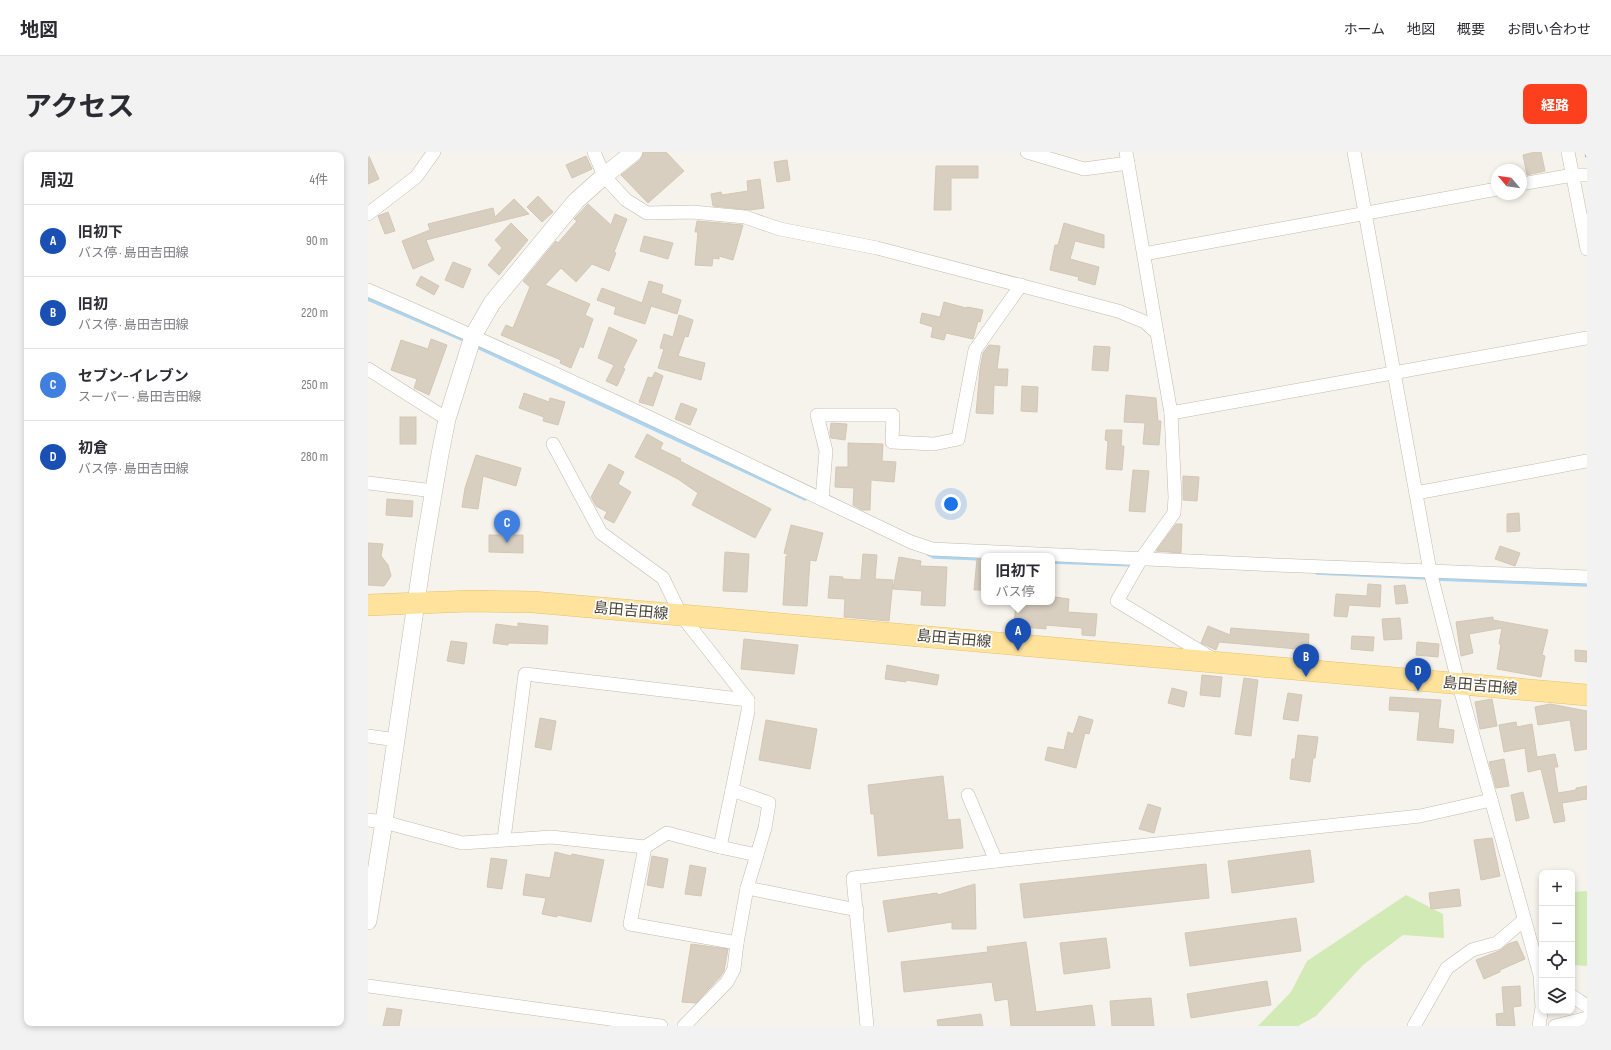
<!DOCTYPE html>
<html lang="ja">
<meta charset="utf-8">
<style>
:root{--surface:#fff;--page:#f2f2f3;--text:#2b2b33;--muted:#7c7c81;--line:#e1e1e2;--accent:#fc3f1d}
body{margin:0;font-family:"Sofia Sans Condensed","Noto Sans JP",sans-serif;background:var(--page);color:var(--text)}
.controls{position:absolute;right:12px;bottom:12px;display:grid;overflow:hidden;border-radius:8px;box-shadow:0 2px 6px #0003}
.controls button{width:36px;height:36px;display:grid;place-items:center;padding:0;border:0;border-bottom:1px solid var(--line);background:var(--surface);color:var(--text);font:20px sans-serif}
.compass{position:absolute;left:1123px;top:12px;width:36px;height:36px;border-radius:50%;background:var(--surface);box-shadow:0 2px 6px #0003;rotate:299deg}
.you{position:absolute;left:583px;top:352px;width:14px;height:14px;margin:-10px;border:3px solid #fff;border-radius:50%;background:#1a73e8;box-shadow:0 0 0 6px #1a73e833}
.badge{display:grid;place-items:center;width:26px;height:26px;border-radius:50%;background:var(--accent);color:#fff;font-size:13px;font-weight:700}
.pin{position:absolute;translate:-50% -33px;filter:drop-shadow(0 1px 2px #0008)}
.pin::after{content:'';position:absolute;top:21px;width:14px;height:12px;background:inherit;clip-path:polygon(0 0,100% 0,50% 100%)}
.popup{position:absolute;left:613px;top:401px;width:74px;height:52px;box-sizing:border-box;display:grid;place-content:center;border-radius:8px;background:var(--surface);filter:drop-shadow(0 1px 3px #0005);font-size:13px;white-space:nowrap;color:var(--muted)}
.popup b{font-size:15px;color:var(--text)}
.popup::after{content:'';position:absolute;left:50%;top:100%;margin-left:-8px;border:8px solid transparent;border-top-color:var(--surface)}
.list{margin:0;padding:0;list-style:none}
h2{display:flex;justify-content:space-between;align-items:center;height:52px;margin:0;padding:0 16px;font-size:17px}
h2 small{font-size:13px;font-weight:400;color:var(--muted)}
.list li{display:grid;grid-template-columns:26px 1fr auto;gap:12px;align-items:center;box-sizing:border-box;height:72px;padding:0 16px;border-top:1px solid var(--line)}
.list b{display:block;font-size:15px;white-space:nowrap}
.list p{margin:0;font-size:13px;white-space:nowrap;color:var(--muted)}
.list em{font-size:13px;font-style:normal;color:var(--muted)}
.icon{flex:none;width:22px;height:22px;fill:none;stroke:currentColor;stroke-width:2;stroke-linecap:round;stroke-linejoin:round}
.map{position:relative;flex:none;width:1219px;height:874px;overflow:hidden;border-radius:8px}
header{display:flex;align-items:center;gap:24px;box-sizing:border-box;height:56px;padding:0 20px;background:var(--surface);border-bottom:1px solid var(--line)}
header strong{font-size:19px}
nav{display:flex;gap:22px;margin-inline-start:auto;font-size:14px}
.intro{display:flex;align-items:center;justify-content:space-between;box-sizing:border-box;height:96px;padding:0 24px}
h1{margin:0;font-size:28px}
.button{padding:10px 18px;border-radius:8px;background:var(--accent);color:#fff;font-size:14px;font-weight:700}
main{display:flex;gap:24px;padding:0 24px}
aside{flex:1;background:var(--surface);border-radius:8px;box-shadow:0 2px 6px #0003}
.map>svg:first-child{display:block}
.green{fill:#d2eab5}
.lines{fill:none;stroke-linecap:round;stroke-linejoin:round}
.stream{stroke:#a9d4f2;stroke-width:3.5}
.building{fill:#d8cfc1;stroke:#d3c7b4}
.minor-casing{stroke:#c2bbae;stroke-width:14}
.tertiary-casing{stroke:#c2bbae;stroke-width:18}
.primary-casing{stroke:#e6c16a;stroke-width:22}
.minor{stroke:#fff;stroke-width:13}
.tertiary{stroke:#fff;stroke-width:17}
.primary{stroke:#ffe39c;stroke-width:21}
.rail{stroke:#9a9a9a;stroke-width:3;stroke-dasharray:5 5;stroke-linecap:butt}
.labels{text-anchor:middle;dominant-baseline:central;stroke-width:3.5;stroke-linejoin:round;paint-order:stroke}
.street-label{font-size:15px;fill:#4b4439;stroke:#fff}
</style>
<header>
<strong>地図</strong>
<nav><a>ホーム</a><a>地図</a><a>概要</a><a>お問い合わせ</a></nav>
</header>
<div class="intro"><h1>アクセス</h1><a class="button">経路</a></div>
<main>
<aside>
<h2>周辺<small>4件</small></h2>
<ul class="list">
<li><span class="badge" style="background:#1a4fb4">A</span><div><b>旧初下</b><p>バス停 · 島田吉田線</p></div><em>90 m</em></li>
<li><span class="badge" style="background:#1a4fb4">B</span><div><b>旧初</b><p>バス停 · 島田吉田線</p></div><em>220 m</em></li>
<li><span class="badge" style="background:#3f7fe0">C</span><div><b>セブン-イレブン</b><p>スーパー · 島田吉田線</p></div><em>250 m</em></li>
<li><span class="badge" style="background:#1a4fb4">D</span><div><b>初倉</b><p>バス停 · 島田吉田線</p></div><em>280 m</em></li>
</ul>
</aside>
<div class="map">
<svg width="1219" height="874" viewBox="0 0 1219 874">
<rect width="100%" height="100%" fill="#f6f3ec"/>
<g class="green">
<path d="M1219,739v75l-15,-1v-73z"/>
<path d="M1038,743l37,19 1,24 -41,-3 -40,30 -47,51 -18,10h-40l33,-34 16,-31z"/>
</g>
<g class="lines">
<g class="stream">
<path d="M0,147l98,42"/>
<path d="M107,194l330,153"/>
<path d="M560,402l6,3 50,2"/>
<path d="M684,410l83,3"/>
<path d="M949,421l112,5"/>
<path d="M1067,427l152,6"/>
</g>
</g>
<g class="building">
<path d="M276,0h22l18,19 -36,32 -27,-28 19,-15z"/>
<path d="M1167,0h6l4,19 -18,4 -4,-20z"/>
<path d="M0,2l11,25 -11,5z"/>
<path d="M218,4l6,13 -20,9 -6,-13z"/>
<path d="M419,8l3,20 -13,2 -3,-20z"/>
<path d="M568,14h42v12h-27v32h-17z"/>
<path d="M392,27l4,29 -14,2 -37,-4 -2,-12 10,-2 1,3 26,-4 -1,-10z"/>
<path d="M170,44l15,16 -11,10 -15,-15z"/>
<path d="M146,47l15,15 -103,26 8,20 -21,9 -11,-28 28,-11 -2,-6 65,-16 2,9z"/>
<path d="M220,52l23,21 4,-11 12,5 -13,33 2,1 -7,18 -17,-7 -16,18 -15,-14 -16,17 45,19 -5,11 8,4 -10,29 -3,-2 -9,22 -11,-5 1,-3 -60,-25 5,-10 7,3 17,-41 -7,-6 33,-40 2,2 19,-22 -3,-2z"/>
<path d="M20,60l7,19 -10,3 -7,-18z"/>
<path d="M329,69l46,4 -10,35 -14,-4v3l-6,-1 -1,8 -17,-1 3,-33h-3z"/>
<path d="M143,71l17,17 -29,35 -11,-10 14,-17 -7,-8z"/>
<path d="M696,71l40,12v13l-29,-7 -5,18 29,8 -4,18 -17,-5 1,-3 -29,-7 5,-25h3z"/>
<path d="M276,84l29,7 -5,16 -28,-8z"/>
<path d="M85,110l18,7 -8,19 -18,-8z"/>
<path d="M53,124l18,10 -5,9 -18,-10z"/>
<path d="M281,129l14,4 -2,8 20,7 -4,14 -26,-8 -6,18 -31,-10 2,-7 -19,-7 5,-12 40,15z"/>
<path d="M576,150l22,6 1,-1 16,3 -3,12 -2,-1 -5,18 -27,-6 -2,7 -13,-3 2,-10 -13,-4 2,-10 18,4z"/>
<path d="M311,163l14,5 -5,17 -3,-1 -7,20 27,7 -4,17 -43,-12 6,-19 -4,-1 4,-14 9,3z"/>
<path d="M241,175l28,13 -14,28 2,1 -8,17 -11,-5 8,-16 -16,-7z"/>
<path d="M63,187l16,6 -18,50 -15,-7 3,-9 -26,-9 10,-30 27,9z"/>
<path d="M621,193l11,1 -3,23h11l-1,17 -13,-1 -1,29 -17,-1 4,-44 3,-16z"/>
<path d="M726,194l16,1 -2,24 -16,-1z"/>
<path d="M287,220l8,4 -10,30 -14,-4 9,-25 4,1z"/>
<path d="M654,234l16,1 -1,25 -16,-1z"/>
<path d="M156,241l25,9 1,-4 15,4 -7,23 -15,-4 1,-4 -25,-9z"/>
<path d="M758,243l30,3 2,23h3l-2,24 -16,-1 2,-21 -21,-1z"/>
<path d="M313,251l16,6 -7,16 -15,-6z"/>
<rect x="32" y="265" width="16" height="27"/>
<path d="M463,271l16,1 -2,16 -14,-2 -1,-6z"/>
<path d="M738,278h16l-1,16h3l-2,24 -16,-1 2,-28 -3,-1z"/>
<path d="M279,282l16,9 -3,6 21,10 -1,2 91,48 -16,29 -63,-33 6,-12 -20,-14 -43,-22z"/>
<path d="M480,291l35,1 -1,17 14,1 -2,20 -23,-2 -1,30h-8l-9,-5 1,-17 -19,-1 1,-20h12z"/>
<path d="M108,303l45,13 -5,18 -33,-10 -5,33 -16,-2 3,-19z"/>
<path d="M241,312l15,8 -6,12 13,8 -17,31 -10,-5 3,-6 -11,-6 -5,-9z"/>
<path d="M765,318l16,1 -4,41 -16,-1z"/>
<path d="M815,324l16,1 -2,24 -14,-1z"/>
<path d="M19,347l26,2 -1,16 -26,-2z"/>
<path d="M1151,361l1,18 -13,1v-18z"/>
<path d="M808,372h6l-1,29 -25,-2z"/>
<path d="M423,373l32,8 -7,28 -6,-1 -3,46 -24,-1 3,-49h5l-7,-3z"/>
<path d="M121,383h34v18l-34,-1z"/>
<path d="M0,391l15,1 -2,12 7,9 3,11 -7,10 -16,-1z"/>
<path d="M1132,394l20,7 -5,13 -20,-7z"/>
<path d="M357,400l24,2 -2,38 -24,-1z"/>
<path d="M495,402l14,1 -2,24 18,1 -4,41 -45,-4 1,-18 -17,-1 2,-22 13,1v2l18,1z"/>
<path d="M531,405l22,4 -1,5 27,1 -2,39 -24,-1 1,-14 -29,-2z"/>
<path d="M609,407h7v31h-10z"/>
<path d="M1000,432l13,1 -1,22 -31,-2 -2,12 -13,-1 2,-22 31,2z"/>
<path d="M1037,433l3,18 -12,1 -2,-18z"/>
<path d="M687,445l14,2 -1,13 29,2 -2,22 -13,-1v-7l-36,-3v4l-32,-3 2,-24h38z"/>
<path d="M1125,465v3l55,10 -6,25 3,1 -4,21 -44,-8 4,-25h-2l3,-16 -33,6 4,19 -12,3 -5,-34z"/>
<path d="M1032,466l2,21 -18,1 -2,-21z"/>
<path d="M150,471l30,3 -1,18 -39,-1v2l-15,-2 3,-19 22,3z"/>
<path d="M840,474l22,9 1,-7 78,6 -1,16 -89,-8 -3,8 -15,-7z"/>
<path d="M984,484l22,1 -1,14 -22,-2z"/>
<path d="M376,487l54,6 -4,29 -53,-5z"/>
<path d="M83,489l16,2 -3,21 -17,-3z"/>
<path d="M1049,490l22,2 -1,13 -22,-2z"/>
<path d="M1207,498l12,1v11l-12,-1z"/>
<path d="M519,513l52,10 -2,10 -31,-5v2l-21,-3z"/>
<path d="M834,523l20,2 -2,20 -20,-2z"/>
<path d="M876,526l14,2 -7,56 -16,-2z"/>
<path d="M804,536l15,4 -3,15 -16,-4z"/>
<path d="M920,541l14,2 -4,26 -15,-2z"/>
<path d="M1022,545l51,3 -3,28 16,2 -1,13 -36,-3 3,-28 -31,-2z"/>
<path d="M1124,547l5,27 -17,3 -5,-27z"/>
<path d="M1182,552l37,7v38l-12,2 -5,-31 -32,5 -3,-18z"/>
<path d="M711,564l14,4 -4,14 -4,-1 -9,35 -31,-8 3,-13 16,3 4,-18 5,2z"/>
<path d="M172,566l16,3 -5,29 -16,-3z"/>
<path d="M398,568l51,9 -7,40 -51,-9z"/>
<path d="M1148,570l1,5 15,-3 5,33 18,-3 3,13h-4l4,26 18,-3v-2l11,-2v13l-25,4 3,18 -11,2 -13,-54 -13,3 -3,-24 -21,4 -5,-27z"/>
<path d="M930,583l20,2 -3,21h-2l-3,24 -20,-3 2,-20h3z"/>
<path d="M1136,607l5,27 -13,2 -7,-26z"/>
<path d="M575,624l5,44 12,-1 3,29 -85,8 -4,-42h-3l-3,-29z"/>
<path d="M1155,640l6,26 -13,3 -5,-26z"/>
<path d="M780,652l13,4 -7,25 -15,-4z"/>
<path d="M1124,686l8,38 -19,4 -7,-40z"/>
<path d="M942,698l4,32 -82,11 -4,-32z"/>
<path d="M187,700l16,4 1,-2 32,6 -13,62 -34,-7v2l-15,-3 4,-16 -23,-3 3,-21 24,4z"/>
<path d="M284,704l16,3 -5,29 -16,-3z"/>
<path d="M123,706l16,2 -5,29 -15,-2z"/>
<path d="M838,712l3,34 -185,20 -4,-34z"/>
<path d="M322,713l16,3 -5,28 -16,-2z"/>
<path d="M607,732l1,45h-24v-7l-64,10 -5,-31 54,-8 1,2z"/>
<path d="M1091,737l2,17 -30,3 -2,-16z"/>
<path d="M928,766l5,33 -111,15 -5,-33z"/>
<path d="M738,786l4,30 -46,6 -4,-31z"/>
<path d="M1149,789l8,18 -25,11v2l-16,7 -8,-19 23,-9 9,-7z"/>
<path d="M658,790l10,70 56,-7 3,21h-84l-3,-27 -13,2 -3,-19 -88,10 -3,-30 87,-10 -1,-5z"/>
<path d="M323,792l37,5 -4,22 -4,6 -24,26 -14,-1z"/>
<path d="M899,829l4,24 -80,13 -4,-24z"/>
<path d="M1152,834l1,20 -8,1 2,19h-18l-1,-12 8,-1 -2,-26z"/>
<path d="M783,846l3,28h-42l-2,-25z"/>
<path d="M19,856l15,2 -3,16h-16z"/>
<path d="M613,862l2,12h-45l-1,-6z"/>
</g>
<g class="lines">
<g class="minor-casing">
<g id="minor">
<path d="M226,0l10,24 22,24 21,13 45,-1 53,5 35,12 97,19 241,63 27,11 12,11 14,80 4,84 -1,16 -33,46 -24,42 96,58"/>
<path d="M659,0l57,17 44,-6"/>
<path d="M758,0l31,181"/>
<path d="M986,0l76,419 29,114 81,290 2,32 -3,19"/>
<path d="M1200,0l19,97"/>
<path d="M1153,32l52,-9h14"/>
<path d="M0,62l48,-37 18,-25"/>
<path d="M776,102l353,-65"/>
<path d="M0,138c183,79 363,166 543,252l21,7 343,16 312,12"/>
<path d="M0,217l79,50"/>
<path d="M803,261l416,-75"/>
<path d="M185,292l48,89 62,45 18,37 67,85v11l-16,79 37,13 -4,25 -18,60 -10,55"/>
<path d="M0,331l66,8"/>
<path d="M1048,341l171,-32"/>
<path d="M454,347l4,-48 -9,-36h76l-1,27 42,2 24,-5 17,-89 46,-65"/>
<path d="M0,584l28,4"/>
<path d="M364,638l-12,57 37,8"/>
<path d="M0,668l16,2 78,21 89,-6 94,10 -15,77 107,19 -3,26 -7,13 -43,44"/>
<path d="M136,687l21,-165 223,26"/>
<path d="M277,695l22,-14 53,14"/>
<path d="M628,709l424,-45 71,-16"/>
<path d="M379,736l110,22"/>
<path d="M0,834l293,40"/>
<path d="M1204,844l15,10"/>
<path d="M499,874l-14,-148 143,-17 -28,-66"/>
<path d="M1046,874l33,-58 25,-18 25,-7 27,-23"/>
<path d="M1187,874l32,-8"/>
</g>
</g>
<g class="tertiary-casing">
<path id="tertiary" d="M0,769l16,-99 40,-274 16,-94 7,-35 26,-83 19,-33 84,-102 28,-25 30,-24"/>
</g>
<g class="primary-casing">
<path id="primary" d="M0,453l103,-4 62,1 1054,93"/>
</g>
<use href="#minor" class="minor"/>
<use href="#tertiary" class="tertiary"/>
<use href="#primary" class="primary"/>
<path class="rail" d="M1218,0l1,7"/>
</g>
<g class="labels">
<g class="street-label">
<text transform="translate(263 459) rotate(5)">島田吉田線</text>
<text transform="translate(586 487) rotate(5)">島田吉田線</text>
<text transform="translate(1112 534) rotate(5)">島田吉田線</text>
</g>
</g>
</svg>
<div class="controls">
<button>+</button>
<button>−</button>
<button><svg class="icon" aria-label="locate" viewBox="0 0 24 24"><circle cx="12" cy="12" r="6"/><path d="M12 2v4M12 18v4M2 12h4M18 12h4"/></svg></button>
<button><svg class="icon" aria-label="layers" viewBox="0 0 24 24"><path d="M12 4l9 5-9 5-9-5zM3 14l9 5 9-5"/></svg></button>
</div>
<svg class="compass" viewBox="-18 -18 36 36"><path d="M0-13l5 13h-10z" fill="#e53935"/><path d="M0 13l5-13h-10z" fill="#7c7c81"/></svg>
<div class="you"></div>
<div class="pin badge" style="left:650px;top:499px;background:#1a4fb4">A</div>
<div class="popup"><b>旧初下</b>バス停</div>
<div class="pin badge" style="left:938px;top:525px;background:#1a4fb4">B</div>
<div class="pin badge" style="left:139px;top:391px;background:#3f7fe0">C</div>
<div class="pin badge" style="left:1050px;top:539px;background:#1a4fb4">D</div>
</div>
</main>
